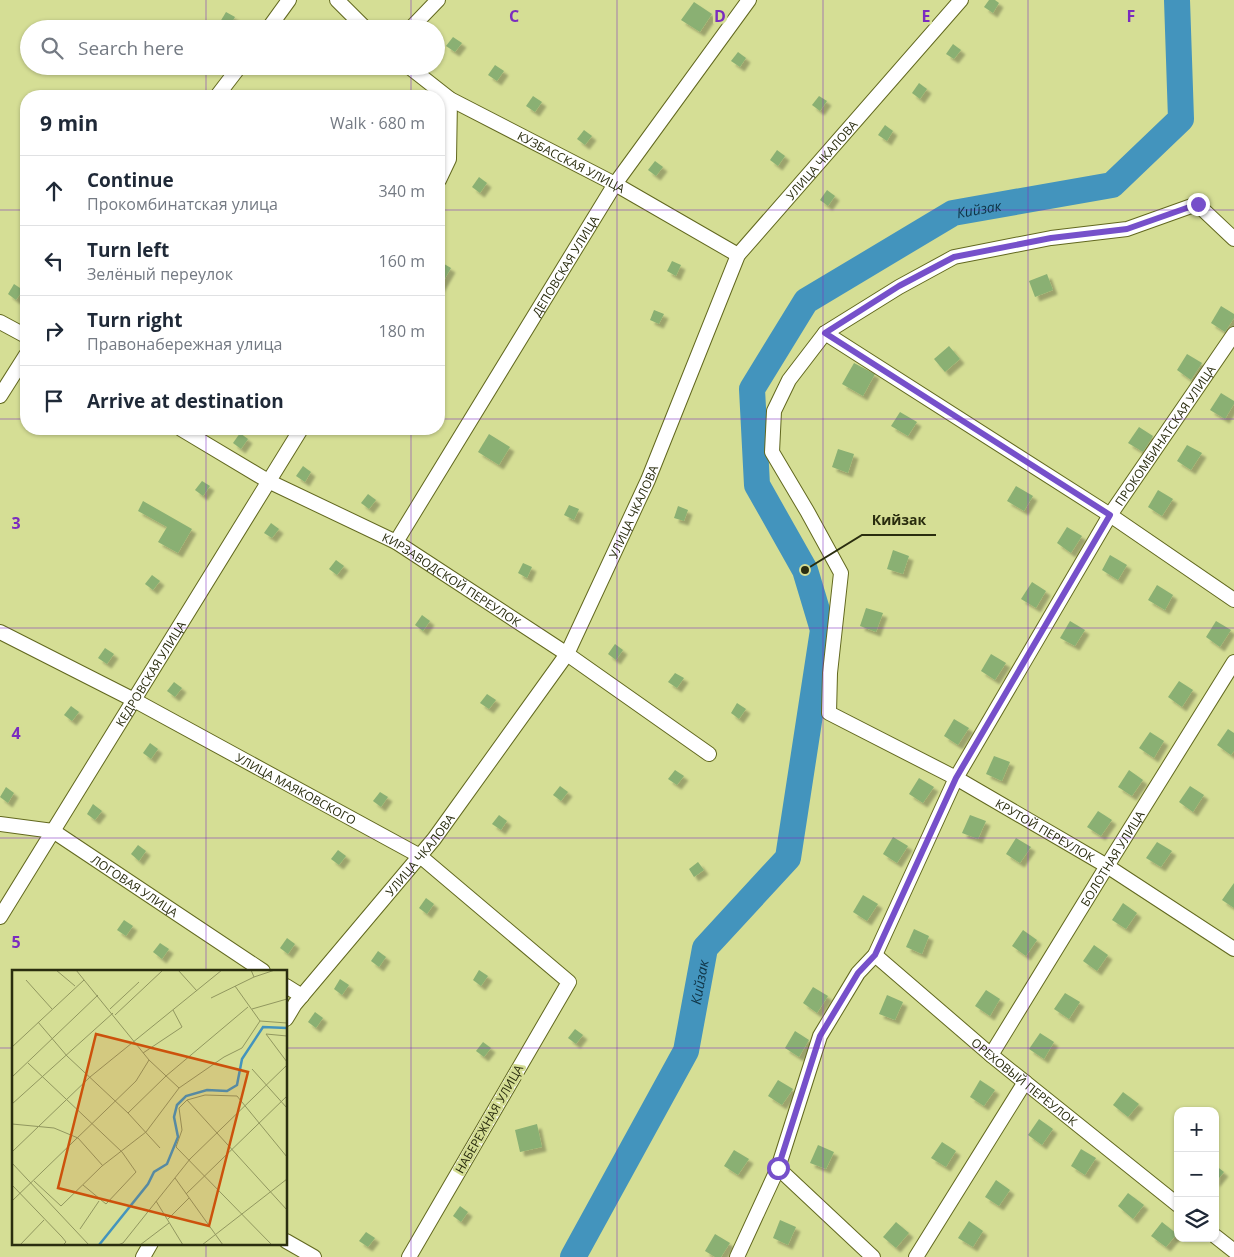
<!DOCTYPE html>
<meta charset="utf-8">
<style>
:root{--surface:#fff;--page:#f6f6f7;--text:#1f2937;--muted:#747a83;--line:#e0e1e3}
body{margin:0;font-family:"Open Sans",sans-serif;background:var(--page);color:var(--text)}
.controls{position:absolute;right:15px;bottom:15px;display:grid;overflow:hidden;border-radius:10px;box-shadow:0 1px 4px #0004}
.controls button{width:45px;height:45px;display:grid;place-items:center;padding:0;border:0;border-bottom:1px solid var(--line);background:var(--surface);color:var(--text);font:25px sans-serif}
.stop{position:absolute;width:15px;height:15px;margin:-11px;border:4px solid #7650ca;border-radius:50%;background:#fff}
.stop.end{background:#7650ca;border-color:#fff;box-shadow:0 1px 5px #0008}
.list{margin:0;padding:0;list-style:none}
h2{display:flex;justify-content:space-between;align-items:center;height:65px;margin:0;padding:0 20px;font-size:21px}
h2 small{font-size:16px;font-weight:400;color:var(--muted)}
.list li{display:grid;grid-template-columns:32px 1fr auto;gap:15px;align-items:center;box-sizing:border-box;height:70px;padding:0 20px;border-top:1px solid var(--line)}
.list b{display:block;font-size:19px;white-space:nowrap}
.list p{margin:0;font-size:16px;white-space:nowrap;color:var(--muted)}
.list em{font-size:16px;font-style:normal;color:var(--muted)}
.icon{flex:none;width:28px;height:28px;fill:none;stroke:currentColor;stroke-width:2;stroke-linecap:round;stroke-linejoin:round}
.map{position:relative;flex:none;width:1234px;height:1257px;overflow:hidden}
.search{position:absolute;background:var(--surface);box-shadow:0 1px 4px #0004;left:20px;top:20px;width:425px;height:55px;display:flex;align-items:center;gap:12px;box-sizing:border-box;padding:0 18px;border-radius:28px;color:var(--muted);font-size:19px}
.panel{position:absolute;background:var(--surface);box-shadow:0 1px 4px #0004;left:20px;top:90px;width:425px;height:345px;border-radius:20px}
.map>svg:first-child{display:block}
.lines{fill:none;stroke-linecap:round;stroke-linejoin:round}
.river{stroke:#4394bd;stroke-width:26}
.building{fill:#8ab073;filter:url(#shadow)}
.minor-casing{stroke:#62681f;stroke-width:16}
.minor{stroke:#fff;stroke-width:14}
.route{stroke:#7650ca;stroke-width:6}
.grid{fill:none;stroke:#7b2cbf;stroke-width:1;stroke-opacity:0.55}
.labels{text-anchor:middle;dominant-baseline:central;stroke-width:5;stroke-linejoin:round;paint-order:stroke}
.street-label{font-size:12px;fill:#2a2d0f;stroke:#d5de95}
.water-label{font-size:14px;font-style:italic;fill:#0f3345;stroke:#d5de95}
.inset-river{fill:none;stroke:#4394bd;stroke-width:2.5}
.inset-road{fill:none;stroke:#91975f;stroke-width:1}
.view{fill:#cc520c;fill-opacity:0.15;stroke:#cc520c;stroke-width:2.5}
.inset-edge{fill:none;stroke:#2a2d0f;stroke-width:2.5}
.grid-label{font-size:16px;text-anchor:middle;font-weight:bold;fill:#7b2cbf;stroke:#d5de95;stroke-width:5;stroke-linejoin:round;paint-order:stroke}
.leader{fill:none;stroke:#2a2d0f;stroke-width:2}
.callout-dot{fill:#2a2d0f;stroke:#d5de95;stroke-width:2}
.callout-label{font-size:14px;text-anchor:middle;font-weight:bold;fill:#2a2d0f;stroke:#d5de95;stroke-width:5;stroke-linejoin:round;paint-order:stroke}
</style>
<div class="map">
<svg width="1234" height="1257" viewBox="0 0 1234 1257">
<defs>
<filter id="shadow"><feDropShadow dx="4.5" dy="4.5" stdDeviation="1" flood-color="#0004"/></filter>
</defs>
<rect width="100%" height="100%" fill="#d5de95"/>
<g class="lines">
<path class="river" id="s1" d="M573,1257l113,-206 19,-103 83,-90 35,-228 -18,-60 -48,-85 -5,-96 54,-88 147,-88 159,-28 69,-66 -4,-119"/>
</g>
<g class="building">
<path d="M989,0h6l4,3 -6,10 -9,-6z"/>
<path d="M694,2l18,12 -12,18 -19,-12z"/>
<path d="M226,12l9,5 -6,10 -9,-5z"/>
<path d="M453,37l9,6 -7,9 -9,-6z"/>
<path d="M953,44l8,6 -7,9 -8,-5z"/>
<path d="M738,52l8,6 -6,9 -9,-6z"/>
<path d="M495,65l9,6 -7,10 -9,-6z"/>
<path d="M919,83l8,6 -7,10 -8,-6z"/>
<path d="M533,96l9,6 -7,10 -9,-6z"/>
<path d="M819,96l8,5 -7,10 -8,-6z"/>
<path d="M885,125l8,6 -6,10 -9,-6z"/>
<path d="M584,130l8,6 -7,9 -8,-6z"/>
<path d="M777,150l8,6 -7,10 -8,-6z"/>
<path d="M655,161l8,6 -7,9 -8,-6z"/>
<path d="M479,177l8,6 -7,10 -8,-6z"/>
<path d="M827,190l8,6 -7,10 -8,-6z"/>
<path d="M439,261l12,7 -12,21z"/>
<path d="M672,261l9,4 -5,11 -9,-5z"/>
<path d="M1047,274l6,16 -18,7 -6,-16z"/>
<path d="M14,284l9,6 -7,10 -8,-6z"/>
<path d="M1221,306l13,8v4l-9,14 -14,-9z"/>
<path d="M654,310l10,4 -5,10 -9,-4z"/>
<path d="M949,346l11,13 -15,13 -11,-13z"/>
<path d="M1187,354l15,9 -11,17 -14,-10z"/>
<path d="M854,363l21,11 -12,22 -21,-12z"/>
<path d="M1221,393l13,8v3l-9,15 -15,-9z"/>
<path d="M900,412l17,10 -9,14 -17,-10z"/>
<path d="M1139,427l14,9 -10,16 -15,-9z"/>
<path d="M240,433l8,6 -7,10 -8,-6z"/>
<path d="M489,434l21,13 -11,18 -21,-13z"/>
<path d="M1187,445l15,8 -11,17 -14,-9z"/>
<path d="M838,449l16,5 -6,19 -16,-6z"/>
<path d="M303,466l8,6 -6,10 -9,-6z"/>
<path d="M202,481l8,5 -7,10 -8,-6z"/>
<path d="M1016,486l17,10 -9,15 -17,-10z"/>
<path d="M1158,490l15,9 -11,17 -14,-9z"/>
<path d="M368,494l8,6 -7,9 -8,-6z"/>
<path d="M143,501l49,28 -14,24 -20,-11 9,-15 -29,-16z"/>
<path d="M569,505l10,4 -5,11 -10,-5z"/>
<path d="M678,506l10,4 -4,11 -10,-3z"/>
<path d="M271,523l8,6 -7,9 -8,-5z"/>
<path d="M1067,527l15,9 -11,17 -14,-10z"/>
<path d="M893,550l16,6 -6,18 -16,-5z"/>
<path d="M1110,555l17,10 -9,15 -16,-10z"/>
<path d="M336,560l8,6 -7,9 -8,-6z"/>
<path d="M523,563l9,4 -5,11 -9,-5z"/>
<path d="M152,575l8,6 -7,9 -8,-6z"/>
<path d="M1032,582l14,9 -10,17 -15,-9z"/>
<path d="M1157,585l16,10 -8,15 -17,-10z"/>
<path d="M866,608l17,5 -7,19 -16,-6z"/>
<path d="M422,615l8,6 -7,10 -8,-6z"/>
<path d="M1070,621l15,9 -10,16 -15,-8z"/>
<path d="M1216,621l15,9 -11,17 -14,-10z"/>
<path d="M615,644l8,6 -7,10 -8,-6z"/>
<path d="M105,648l9,6 -7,10 -9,-6z"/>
<path d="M991,654l15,9 -11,17 -14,-9z"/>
<path d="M675,673l9,5 -7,10 -9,-6z"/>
<path d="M1179,681l14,9 -11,17 -14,-10z"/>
<path d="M174,682l8,6 -7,9 -8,-6z"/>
<path d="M487,694l9,6 -7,9 -9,-6z"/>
<path d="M737,703l9,6 -7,10 -8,-6z"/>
<path d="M71,706l8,6 -7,9 -8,-6z"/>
<path d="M954,719l15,9 -11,17 -14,-9z"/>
<path d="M1228,729l6,4v18l-3,4 -14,-10z"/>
<path d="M1150,732l14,9 -10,17 -15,-10z"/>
<path d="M150,743l8,6 -7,10 -8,-6z"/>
<path d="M994,756l16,6 -8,19 -16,-7z"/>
<path d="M675,770l9,6 -7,9 -9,-6z"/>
<path d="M1129,770l14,10 -11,16 -14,-9z"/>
<path d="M919,778l15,9 -11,16 -14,-9z"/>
<path d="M560,786l8,6 -7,9 -8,-6z"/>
<path d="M1190,786l14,9 -11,17 -14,-10z"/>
<path d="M6,787l8,6 -6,10 -8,-6z"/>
<path d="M380,792l8,5 -7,10 -8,-6z"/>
<path d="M93,804l9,7 -7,9 -8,-6z"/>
<path d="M1098,811l14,9 -11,16 -14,-9z"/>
<path d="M499,815l8,6 -6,9 -9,-6z"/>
<path d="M970,815l16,6 -8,18 -16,-6z"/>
<path d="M893,837l15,9 -11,17 -14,-9z"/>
<path d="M1016,838l15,9 -11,16 -14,-9z"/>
<path d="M1157,842l15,9 -11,16 -15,-9z"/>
<path d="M138,845l8,6 -7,10 -8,-7z"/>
<path d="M338,850l8,6 -7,9 -8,-6z"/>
<path d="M698,862l6,8 -10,7 -5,-8z"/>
<path d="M1234,883v25l-12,-8z"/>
<path d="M863,895l15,9 -11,17 -14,-9z"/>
<path d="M426,898l8,6 -7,10 -8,-6z"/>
<path d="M1123,903l14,10 -11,16 -14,-9z"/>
<path d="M124,920l9,6 -7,10 -9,-6z"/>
<path d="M914,929l15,7 -7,18 -16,-7z"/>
<path d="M1023,930l14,10 -11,16 -14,-10z"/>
<path d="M287,938l8,6 -7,10 -8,-6z"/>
<path d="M160,943l9,6 -7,10 -9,-7z"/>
<path d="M1094,945l14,10 -11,16 -14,-10z"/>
<path d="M378,951l8,6 -7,10 -8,-6z"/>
<path d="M479,970l9,6 -7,10 -8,-6z"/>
<path d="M340,979l9,6 -7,10 -8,-6z"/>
<path d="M813,987l15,9 -11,17 -14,-10z"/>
<path d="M986,990l14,9 -10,17 -15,-10z"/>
<path d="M1065,993l15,9 -11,17 -15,-10z"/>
<path d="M887,995l16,7 -8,18 -16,-6z"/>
<path d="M315,1012l8,6 -7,10 -8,-6z"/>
<path d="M575,1029l8,6 -7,9 -8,-6z"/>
<path d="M795,1031l14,9 -10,17 -14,-9z"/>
<path d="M1040,1033l14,9 -10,17 -15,-10z"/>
<path d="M483,1042l8,6 -7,9 -8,-6z"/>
<path d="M778,1080l15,9 -11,16 -14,-9z"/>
<path d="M980,1080l15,10 -11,16 -14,-9z"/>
<path d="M1123,1092l16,12 -11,13 -15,-12z"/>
<path d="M1039,1119l14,10 -11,16 -14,-10z"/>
<path d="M537,1124l5,23 -22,5 -5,-22z"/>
<path d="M942,1142l14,9 -10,16 -15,-9z"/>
<path d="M818,1145l16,7 -8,17 -16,-6z"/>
<path d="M1081,1149l15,9 -11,17 -14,-9z"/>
<path d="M734,1150l15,9 -11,16 -14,-9z"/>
<path d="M1215,1165l9,7 -9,11z"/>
<path d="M996,1180l14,10 -11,16 -14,-9z"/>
<path d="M1128,1193l16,12 -11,14 -15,-13z"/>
<path d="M460,1206l8,6 -7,10 -8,-6z"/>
<path d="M780,1220l16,7 -8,18 -15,-7z"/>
<path d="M969,1221l14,10 -10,16 -15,-9z"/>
<path d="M896,1222l13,11 -13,15 -13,-11z"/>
<path d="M1162,1222l15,12 -11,13 -15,-11z"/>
<path d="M366,1232l9,6 -7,9 -9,-6z"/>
<path d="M715,1234l15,9 -9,14h-6l-10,-6z"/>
</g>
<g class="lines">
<g class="minor-casing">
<g id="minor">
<path d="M337,0l29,29"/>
<path d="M268,29l21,-29"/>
<path d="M410,29l28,-29"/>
<path id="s2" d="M408,66l42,33 165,85 123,71"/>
<path d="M217,96l23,-30"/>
<path d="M439,180l10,-21 1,-60"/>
<path id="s3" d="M1234,239l-37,-35 -70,25 -76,9 -97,19 -55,30 -74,46 -36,47 -15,31 -2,41 35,59 34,62 -11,100 -1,40 127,65 151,88 127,83"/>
<path d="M0,322l26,14"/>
<path d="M825,333l285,182 124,85"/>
<path d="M0,396l26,-41"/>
<path id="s4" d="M181,429l87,52 128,61 171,112 142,100"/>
<path id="s5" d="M396,542l219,-358 134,-184"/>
<path id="s6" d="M0,632l134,68 286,156 149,126 -160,275"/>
<path id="s7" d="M0,824l53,7 210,140"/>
<path id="s8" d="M0,917l301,-488"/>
<path id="s9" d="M875,955l116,100 187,150"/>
<path d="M286,986l16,10"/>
<path id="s10" d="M286,1019l9,-15 139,-165 133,-185 81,-174 90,-225 223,-255"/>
<path id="s11" d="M991,1055l116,-189 127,-204"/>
<path d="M778,1168l95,89"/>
<path d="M1215,1236l19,15"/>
<path d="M286,1241l28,16"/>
<path d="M143,1257l8,-14"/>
<path id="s12" d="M737,1257l41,-89 42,-132 38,-63 17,-18 81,-177 154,-263 124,-181"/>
<path d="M916,1257l109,-175"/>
</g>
</g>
<use href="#minor" class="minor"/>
</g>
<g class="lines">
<path class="route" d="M778,1168l42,-132 38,-63 17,-18 81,-177 154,-263 -285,-182 74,-47 55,-29 97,-19 76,-9 71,-25"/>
</g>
<path class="grid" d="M206,0v29M411,0v29M617,0v1257M823,0v1257M1028,0v1257M206,66v30M411,66v30M0,210h26M439,210h795M0,419h26M439,419h795M206,429v542M411,429v828M0,628h1234M0,838h1234M0,1048h14M286,1048h948M206,1243v14"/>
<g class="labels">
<g class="street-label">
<text stroke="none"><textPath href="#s10" startOffset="1022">УЛИЦА ЧКАЛОВА</textPath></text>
<text stroke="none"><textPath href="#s2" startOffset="190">КУЗБАССКАЯ УЛИЦА</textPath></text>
<text stroke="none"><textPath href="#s5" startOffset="324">ДЕПОВСКАЯ УЛИЦА</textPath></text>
<text stroke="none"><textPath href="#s12" startOffset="931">ПРОКОМБИНАТСКАЯ УЛИЦА</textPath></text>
<text stroke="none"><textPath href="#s10" startOffset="618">УЛИЦА ЧКАЛОВА</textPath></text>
<text stroke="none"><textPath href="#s4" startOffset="310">КИРЗАВОДСКОЙ ПЕРЕУЛОК</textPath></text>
<text stroke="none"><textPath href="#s8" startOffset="286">КЕДРОВСКАЯ УЛИЦА</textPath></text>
<text stroke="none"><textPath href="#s6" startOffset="335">УЛИЦА МАЯКОВСКОГО</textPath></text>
<text stroke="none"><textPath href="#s3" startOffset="1111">КРУТОЙ ПЕРЕУЛОК</textPath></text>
<text stroke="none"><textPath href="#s10" startOffset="212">УЛИЦА ЧКАЛОВА</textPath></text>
<text stroke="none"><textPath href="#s11" startOffset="231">БОЛОТНАЯ УЛИЦА</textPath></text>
<text stroke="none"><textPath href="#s7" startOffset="152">ЛОГОВАЯ УЛИЦА</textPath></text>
<text stroke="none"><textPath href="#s9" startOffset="196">ОРЕХОВЫЙ ПЕРЕУЛОК</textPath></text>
<text transform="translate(489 1119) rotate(-60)">НАБЕРЕЖНАЯ УЛИЦА</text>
</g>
<g class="water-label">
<text stroke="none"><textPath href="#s1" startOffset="1250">Кийзак</textPath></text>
<text stroke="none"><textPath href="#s1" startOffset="305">Кийзак</textPath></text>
</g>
</g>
<g transform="translate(12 970)">
<rect width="275" height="275" fill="#d5de95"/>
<path class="inset-river" d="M87,275l49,-61 6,-12 13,-8 11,-27 -4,-20 3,-12 9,-9 21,-6 20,1 10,-6 5,-26 21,-32 24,1"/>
<path class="inset-road" d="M44,0l19,16M64,0l73,90 30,28M166,0l19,21M242,7l21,-7M14,10l26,29M223,16l25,35M199,28l43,-21 -3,-7M98,39l29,-27M240,39l35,-10M103,45l48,-45M248,51l27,2M26,52l29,34 61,57 32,35M275,66l-21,-2 21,28M0,77l72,-67M131,83l39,-26 -9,-17M16,93l94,89 14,20 -30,32 -23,-19M240,99l35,39M0,107l86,-82M175,130l100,110M0,134l101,-91M116,143l38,-37 82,-69M0,154l42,4 24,10 25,28M1,181l77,-74 132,-107M0,193l77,82M163,208l48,67M22,211l27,25 41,-40 44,-34 33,-44 45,-31 18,-9 18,-27M0,215l50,52 4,5 -3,3M174,224l101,-98M0,231l124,-120 13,-21M144,231l27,44M156,249l21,-21M68,259l19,-28M8,275l24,-25M106,275l5,-2 67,-84 97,-94M128,275l29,-22M190,275l85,-66M260,275l-96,-98 6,-17 -3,-22 8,-8 18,-5 32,1 50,61"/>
<path class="view" d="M84,64l152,38 -39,154 -151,-38z"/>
<rect width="275" height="275" class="inset-edge"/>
</g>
<g class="grid-label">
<text x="514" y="22">C</text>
<text x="720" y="22">D</text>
<text x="926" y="22">E</text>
<text x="1131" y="22">F</text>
<text x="16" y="529">3</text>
<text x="16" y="739">4</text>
<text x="16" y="948">5</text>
</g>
<path class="leader" d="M805 570L862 535H936"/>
<circle class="callout-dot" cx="805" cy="570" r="5"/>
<g class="callout-label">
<text x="899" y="525">Кийзак</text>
</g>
</svg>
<div class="controls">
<button>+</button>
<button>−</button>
<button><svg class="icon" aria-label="layers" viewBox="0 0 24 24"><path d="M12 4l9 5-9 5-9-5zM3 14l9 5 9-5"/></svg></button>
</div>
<div class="stop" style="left:778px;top:1168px"></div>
<div class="stop end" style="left:1198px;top:204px"></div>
<div class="search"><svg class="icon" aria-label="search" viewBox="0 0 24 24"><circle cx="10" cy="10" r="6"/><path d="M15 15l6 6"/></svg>Search here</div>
<section class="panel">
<h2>9 min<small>Walk · 680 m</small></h2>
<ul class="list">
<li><svg class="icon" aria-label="ahead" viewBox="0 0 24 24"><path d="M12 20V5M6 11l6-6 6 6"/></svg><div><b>Continue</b><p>Прокомбинатская улица</p></div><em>340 m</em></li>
<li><svg class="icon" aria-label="left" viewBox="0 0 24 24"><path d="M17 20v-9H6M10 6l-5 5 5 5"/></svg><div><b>Turn left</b><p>Зелёный переулок</p></div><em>160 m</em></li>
<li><svg class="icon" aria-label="right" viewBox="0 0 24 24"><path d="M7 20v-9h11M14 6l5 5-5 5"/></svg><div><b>Turn right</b><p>Правонабережная улица</p></div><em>180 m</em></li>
<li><svg class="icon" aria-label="arrive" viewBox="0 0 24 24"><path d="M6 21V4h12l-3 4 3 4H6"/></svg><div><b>Arrive at destination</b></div></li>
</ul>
</section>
</div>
